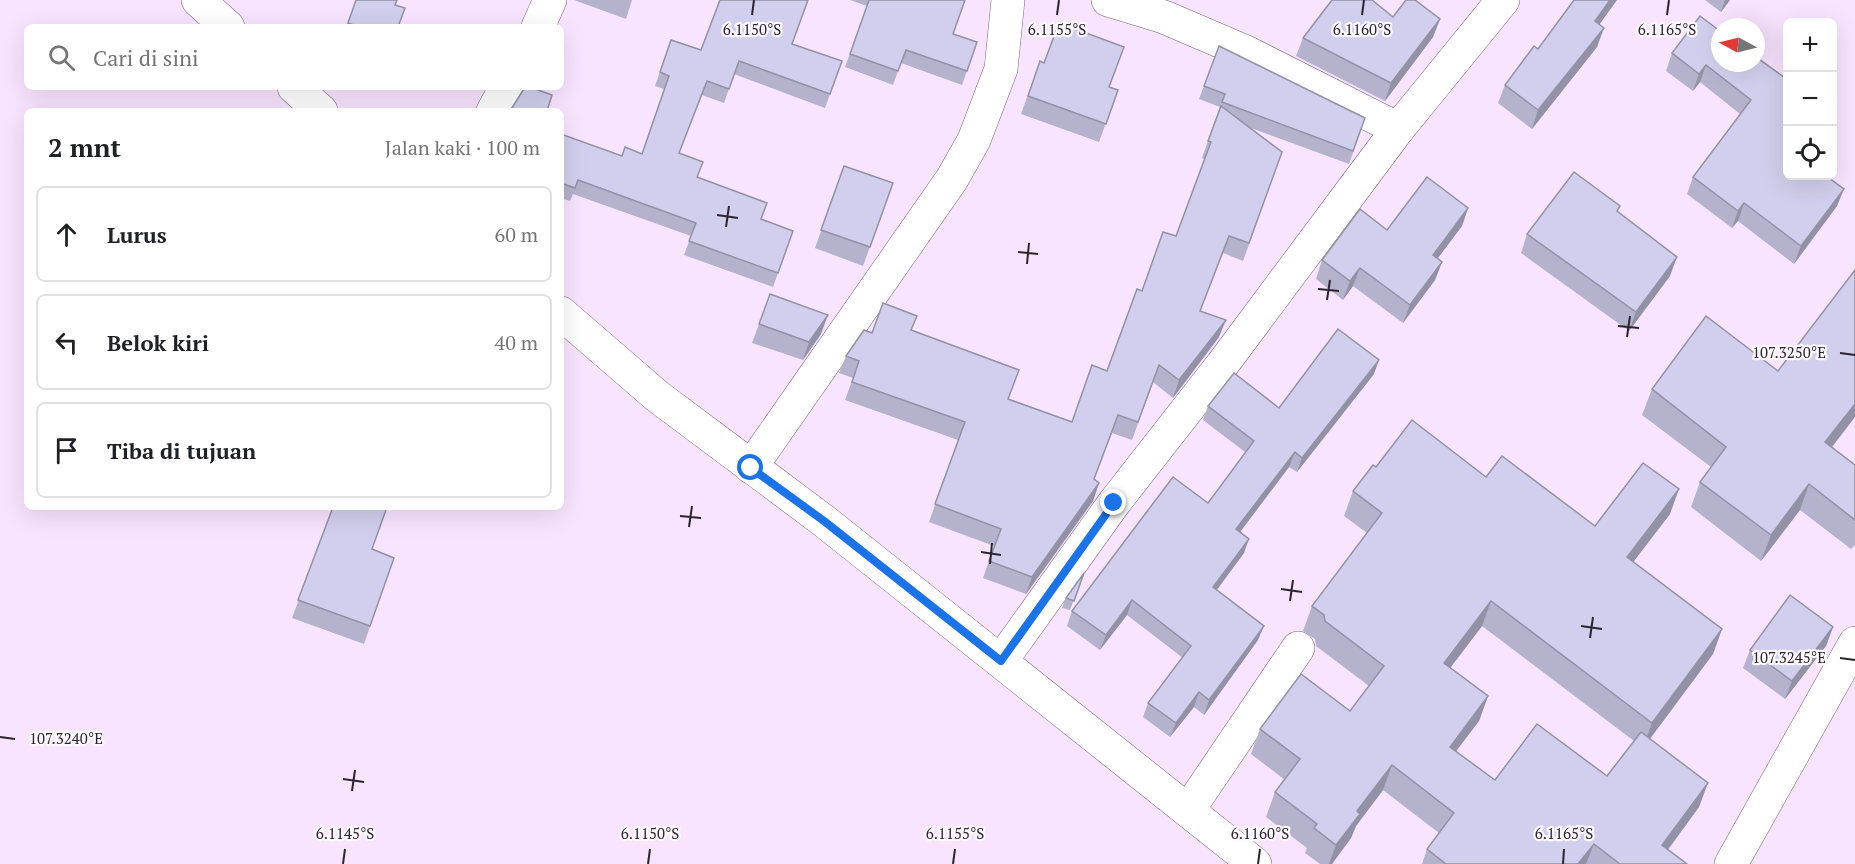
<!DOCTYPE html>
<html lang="id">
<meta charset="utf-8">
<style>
:root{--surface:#fff;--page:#f2f2f2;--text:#202124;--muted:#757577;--line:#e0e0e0}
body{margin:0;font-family:"PT Serif",serif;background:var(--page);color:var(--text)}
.controls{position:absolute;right:18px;top:18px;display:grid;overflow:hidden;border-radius:9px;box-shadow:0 6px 24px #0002}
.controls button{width:54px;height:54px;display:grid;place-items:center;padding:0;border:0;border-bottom:2px solid var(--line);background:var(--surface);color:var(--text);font:30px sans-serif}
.compass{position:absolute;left:1711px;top:18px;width:54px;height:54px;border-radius:50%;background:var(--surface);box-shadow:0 6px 24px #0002;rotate:277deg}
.stop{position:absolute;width:18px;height:18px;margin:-14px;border:4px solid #1a73e8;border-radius:50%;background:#fff}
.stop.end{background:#1a73e8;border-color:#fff;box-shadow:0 2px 6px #0008}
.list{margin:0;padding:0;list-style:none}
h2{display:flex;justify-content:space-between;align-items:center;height:78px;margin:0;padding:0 24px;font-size:26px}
h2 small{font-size:20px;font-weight:400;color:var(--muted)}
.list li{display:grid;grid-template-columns:39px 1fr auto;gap:18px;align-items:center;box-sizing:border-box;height:96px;margin:0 12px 12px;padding:0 12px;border:2px solid var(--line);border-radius:9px}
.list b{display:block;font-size:22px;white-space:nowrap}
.list em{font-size:20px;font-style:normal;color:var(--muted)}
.icon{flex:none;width:33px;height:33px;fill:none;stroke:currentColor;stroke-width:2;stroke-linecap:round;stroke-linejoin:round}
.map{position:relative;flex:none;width:1855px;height:864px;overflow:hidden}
.search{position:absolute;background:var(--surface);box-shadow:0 6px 24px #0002;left:24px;top:24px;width:540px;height:66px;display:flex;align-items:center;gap:15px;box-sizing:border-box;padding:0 21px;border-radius:9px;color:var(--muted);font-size:22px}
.panel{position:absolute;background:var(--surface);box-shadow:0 6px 24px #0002;left:24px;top:108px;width:540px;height:402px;border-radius:9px}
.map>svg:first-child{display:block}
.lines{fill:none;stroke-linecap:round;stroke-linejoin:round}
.street-casing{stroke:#78667d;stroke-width:34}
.secondary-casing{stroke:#78667d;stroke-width:34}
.street{stroke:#fff;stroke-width:33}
.secondary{stroke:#fff;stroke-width:33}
.wall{fill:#b4b2cc;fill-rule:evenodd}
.shaded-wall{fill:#9291a6}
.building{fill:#d1cfed;stroke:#9291a6;stroke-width:1.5}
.route{stroke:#1a73e8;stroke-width:8}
.ticks{fill:none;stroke:#2c242e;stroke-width:2}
.ticks-label{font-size:15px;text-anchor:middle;fill:#2c242e;stroke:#fcf8fd;stroke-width:4.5;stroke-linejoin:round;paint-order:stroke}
</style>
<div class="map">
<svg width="1855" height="864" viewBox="0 0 1855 864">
<rect width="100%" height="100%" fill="#f9e4ff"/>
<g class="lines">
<g class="street-casing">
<g id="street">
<path d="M1108,0l56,17 84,36 150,76"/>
<path d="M538,27l12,-27"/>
<path d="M493,111l13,-24"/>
<path d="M751,467l201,-288 22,-39 27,-71 7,-69"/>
<path d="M1001,661l113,-158 108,-138 176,-236 105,-129"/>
<path d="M1189,809l109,-161"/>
<path d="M1731,864l124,-221"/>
</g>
</g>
<g class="secondary-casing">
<g id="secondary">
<path d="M198,0l30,27"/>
<path d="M294,87l27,24"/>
<path d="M561,313l96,83 167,125 431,343"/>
</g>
</g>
<use href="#street" class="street"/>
<use href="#secondary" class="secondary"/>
</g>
<g class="wall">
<path d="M356,0l39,5 3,22h-52z"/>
<path d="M574,0h58l-6,19z"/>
<path d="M850,0h115l-12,34 24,8 -15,43 -61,-22 -8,22 -48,-18 22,-61z"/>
<path d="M1617,0l-18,25 -2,22 -65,82 -34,-26 7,-18 33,-36z"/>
<path d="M1705,0h25l-9,12z"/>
<path d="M1393,17l47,2 -7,18 -48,64 -89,-45 7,-18z"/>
<path d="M671,40l30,10 91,-6 50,17 -17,47 -91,-34 -10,29 -22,-8 -23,58 18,24 64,42 32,12 -20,56 -89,-32 7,-19 -118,-42 -3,7 -9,-3v-64l61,22 20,-2 22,-65 -9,-3z"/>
<path d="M1219,46l146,72 -16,46 -101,-37 34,25 -39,109 -20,-8 -23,58 19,26 -46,61 -20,-16 -21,58 -20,-7 -18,46 5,4 -6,18 -67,93 -43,-16 11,-32 -65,-24 29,-82 -113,-40 8,-22 -14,-5 7,-17 26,-23 39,-3 97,69 64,23 35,-51 35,-80 34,-55 28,-77 -2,-1 18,-51 -21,-8z"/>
<path d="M1672,53l84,10 32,113 49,30 -43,58 -56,-43 -6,7 -45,-34 6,-17 47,-63 -40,-32 -7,9 -27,-20z"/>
<path d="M1040,61l78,29 -19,52 -78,-28z"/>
<path d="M844,166l49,17 -30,83 -48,-18z"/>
<path d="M1468,208l-6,18 -25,33 5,3 -7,18 -32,43 -50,-37 -10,14 -27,-21 6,-19 65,-30z"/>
<path d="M1618,212l52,64 -41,55 -108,-78 6,-19z"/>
<path d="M770,294l51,40 -18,26 -51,-17z"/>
<path d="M1374,374l-77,98 -8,-5 -49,65 4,21 -28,37 42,50 -54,75 -10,-8 -24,30 -27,-20 5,-14 35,-45 -56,-43 -27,35 -33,-24 5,-15 136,-108 37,-51 -42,-32 5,-14 71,2z"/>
<path d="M1652,389l180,58 23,18v80l-4,4 -51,-39 -39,51 -70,-54 9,-25 11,-15 -69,-52z"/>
<path d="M1376,467l110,10 109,49 75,-12 -37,48 89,67 -9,25 -63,85 49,68 -31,43 19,14h-265l5,-15 12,-16 -56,-43 -27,36 -5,12 -19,26h-12l-15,-11 2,-5 -41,-31 9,-25 10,-12 -34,-26 9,-25 90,-18 19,-25 -53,-40 -1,-7 -12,-8 9,-25 55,-73 -23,-17 9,-25zM1482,626l152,115 -27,35 -112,4 -39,-29 23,-30 9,-25 -38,-28z"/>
<path d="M333,507l39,42 22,9 -30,86 -72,-26z"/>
<path d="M1084,573l-14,37 -8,-2 4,-10z"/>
<path d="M1833,627l-7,19 -41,53 -42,-31 7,-18z"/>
</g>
<g class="shaded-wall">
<path d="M1610,0h7l-29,40 7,-19z"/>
<path d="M1725,0h5l-9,12z"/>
<path d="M1440,19l-7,18 -48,64 6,-18z"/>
<path d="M1604,28l-7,19 -65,82 6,-19z"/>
<path d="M1706,65l-6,17 -7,9 6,-17z"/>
<path d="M1844,189l-7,17 -43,58 7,-18z"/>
<path d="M1744,203l-6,18 -6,7 6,-17z"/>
<path d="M1468,208l-6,18 -36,48 7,-19z"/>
<path d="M1677,257l-7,19 -41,55 7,-19z"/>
<path d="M1442,262l-7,18 -32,43 7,-18z"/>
<path d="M1360,268l-7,18 -10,14 7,-19z"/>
<path d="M828,315l-7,19 -18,26 6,-18z"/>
<path d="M1226,320l-7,17 -46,61 6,-18z"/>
<path d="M1379,360l-5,14 -77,98 5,-14z"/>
<path d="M1855,404v13l-39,51 9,-26z"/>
<path d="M1295,452l-6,15 -58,77 5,-15z"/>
<path d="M1099,483l-6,18 -67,93 6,-17z"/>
<path d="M1809,484l-9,26 -39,51 10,-26z"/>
<path d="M1679,489l-9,25 -52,68 9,-25z"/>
<path d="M1249,539l-5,14 -36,49 5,-15z"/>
<path d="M1132,600l-5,15 -27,35 6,-15z"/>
<path d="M1491,601l-9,25 -47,62 9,-25z"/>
<path d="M1264,626l-6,14 -54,75 5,-15z"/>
<path d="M1833,627l-7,19 -41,53 7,-18z"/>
<path d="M1722,629l-9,25 -70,94 9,-25z"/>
<path d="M1199,692l-5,15 -24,30 6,-14z"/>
<path d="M1488,696l-9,25 -38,50 9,-24z"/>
<path d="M1392,765l-9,25 -27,36 -5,12 -19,26h-3l7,-19 21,-34z"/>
<path d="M1708,783l-9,24 -42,57 5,-19z"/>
<path d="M1594,844l-8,20h-8z"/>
</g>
<g class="building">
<path d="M356,0h41l-2,5 10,3 -7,19h-39l-11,-4z"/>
<path d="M720,0h88l-16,44 50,17 -12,33 -91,-33 -10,28 -22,-8 -28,72 24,9 -6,15 70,26 -6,16 32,12 -15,42 -89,-32 7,-18 -118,-43 -3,8 -14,-5v-49l61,22 3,-9 17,7 27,-78 -9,-4 11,-32 30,10z"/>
<path d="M869,0h96l-12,34 24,8 -10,29 -61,-21 -8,21 -48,-17z"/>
<path d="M1332,0h40l21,17 13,-17h9l25,19 -49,64 -88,-45z"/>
<path d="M1574,0h36l-15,21 9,7 -66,82 -33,-25 29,-39 4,3z"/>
<path d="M1700,16l20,15v32h36v-6l32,23v96h38l18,13 -43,57 -57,-43 -6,8 -45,-34 58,-77 -45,-35 -7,9 -27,-21z"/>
<path d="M1059,23l65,24 -15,40 9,3 -12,34 -78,-28 12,-35 4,2z"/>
<path d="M1219,46l146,72 -12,33 -131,-49 3,-8 -21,-8z"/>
<path d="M525,87h5l22,8 -5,16h-37z"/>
<path d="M1221,106l61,46 -33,91 -20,-7 -29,75 26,9 -47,60 -20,-15 -21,57 -20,-7 -24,64 5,4 -67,94 -43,-16 12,-32 -66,-25 30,-82 -113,-40 7,-21 -13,-5 18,-26 8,3 11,-30 34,13 -6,14 108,40 -11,29 64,23 20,-57 15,6 30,-82 5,2 21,-59 13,4 35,-94 -3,-1z"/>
<path d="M844,166l49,17 -23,64 -49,-17z"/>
<path d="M1574,172l46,34 -3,5 60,46 -41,55 -109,-78z"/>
<path d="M1427,177l41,31 -35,47 9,7 -32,43 -50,-37 -10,13 -28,-21 38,-51 27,21z"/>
<path d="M1855,270v134l-30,38 30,23v55l-46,-36 -38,51 -71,-53 26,-35 -74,-58 54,-73 72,55z"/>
<path d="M770,294l58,21 -19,27 -50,-18z"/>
<path d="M1338,329l41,31 -77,98 -7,-6 -59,77 13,10 -36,48 51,39 -55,74 -10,-8 -23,31 -28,-20 43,-57 -59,-46 -26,35 -34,-24 101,-134 35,26 46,-62 -46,-35 26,-33 45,35z"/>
<path d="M1412,420l74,57 16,-21 93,70 48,-63 36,26 -52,68 95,72 -70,94 -161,-122 -47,62 44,33 -38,51 45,33 42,-56 70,52 34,-44 67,51 -46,62 25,19h-67l-26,-20 -16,20h-132l-19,-15 27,-36 -62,-48 -35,46 3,3 -24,31 -22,-17 3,-4 -42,-32 25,-33 -40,-30 41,-55 49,37 34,-45 -59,-45 -1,-6 -12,-9 70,-93 -29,-22 20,-26 3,2z"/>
<path d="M333,507h54l-15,42 22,9 -24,68 -72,-26z"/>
<path d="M1084,573l-10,28 -8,-3z"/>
<path d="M1790,595l43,32 -41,54 -42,-31z"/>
</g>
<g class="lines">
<path class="route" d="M751,468l73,53 177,140 113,-158"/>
</g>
<path class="ticks" d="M752,15l2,-15M1057,15l2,-15M1362,15l2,-15M1667,15l2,-15M717,215l21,3M726,227l3,-21M1018,252l20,2M1027,264l2,-21M1318,289l21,2M1327,300l3,-20M1618,326l21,2M1627,337l3,-21M1840,353l15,2M680,516l21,2M689,527l3,-21M981,552l20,3M990,564l2,-21M1281,589l21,3M1290,601l3,-21M1581,626l21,3M1590,638l3,-21M1840,658l15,2M0,737l15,2M343,779l21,3M352,791l3,-21M343,864l2,-15M648,864l2,-15M953,864l2,-15M1258,864l2,-15M1563,864l1,-15"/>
<g class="ticks-label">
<text x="752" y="35">6.1150°S</text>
<text x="1057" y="35">6.1155°S</text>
<text x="1362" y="35">6.1160°S</text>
<text x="1667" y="35">6.1165°S</text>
<text x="1789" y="358">107.3250°E</text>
<text x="1789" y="663">107.3245°E</text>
<text x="66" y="744">107.3240°E</text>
<text x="345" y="839">6.1145°S</text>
<text x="650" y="839">6.1150°S</text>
<text x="955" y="839">6.1155°S</text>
<text x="1260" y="839">6.1160°S</text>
<text x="1564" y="839">6.1165°S</text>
</g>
</svg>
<div class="controls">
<button>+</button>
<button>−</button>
<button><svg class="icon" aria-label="locate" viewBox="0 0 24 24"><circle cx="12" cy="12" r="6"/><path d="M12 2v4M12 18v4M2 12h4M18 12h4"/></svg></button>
</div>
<svg class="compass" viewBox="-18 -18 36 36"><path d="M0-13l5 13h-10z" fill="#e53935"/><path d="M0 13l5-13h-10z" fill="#757577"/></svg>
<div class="stop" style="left:751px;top:468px"></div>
<div class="stop end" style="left:1114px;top:503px"></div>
<div class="search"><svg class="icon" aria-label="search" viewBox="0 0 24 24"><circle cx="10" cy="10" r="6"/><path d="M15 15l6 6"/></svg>Cari di sini</div>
<section class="panel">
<h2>2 mnt<small>Jalan kaki · 100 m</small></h2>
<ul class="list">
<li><svg class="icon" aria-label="ahead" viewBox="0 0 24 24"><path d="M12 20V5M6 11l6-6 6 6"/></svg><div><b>Lurus</b></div><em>60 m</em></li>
<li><svg class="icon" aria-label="left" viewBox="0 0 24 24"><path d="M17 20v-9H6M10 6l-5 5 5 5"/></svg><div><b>Belok kiri</b></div><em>40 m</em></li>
<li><svg class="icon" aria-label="arrive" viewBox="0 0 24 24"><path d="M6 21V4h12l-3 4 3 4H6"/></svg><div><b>Tiba di tujuan</b></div></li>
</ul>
</section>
</div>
